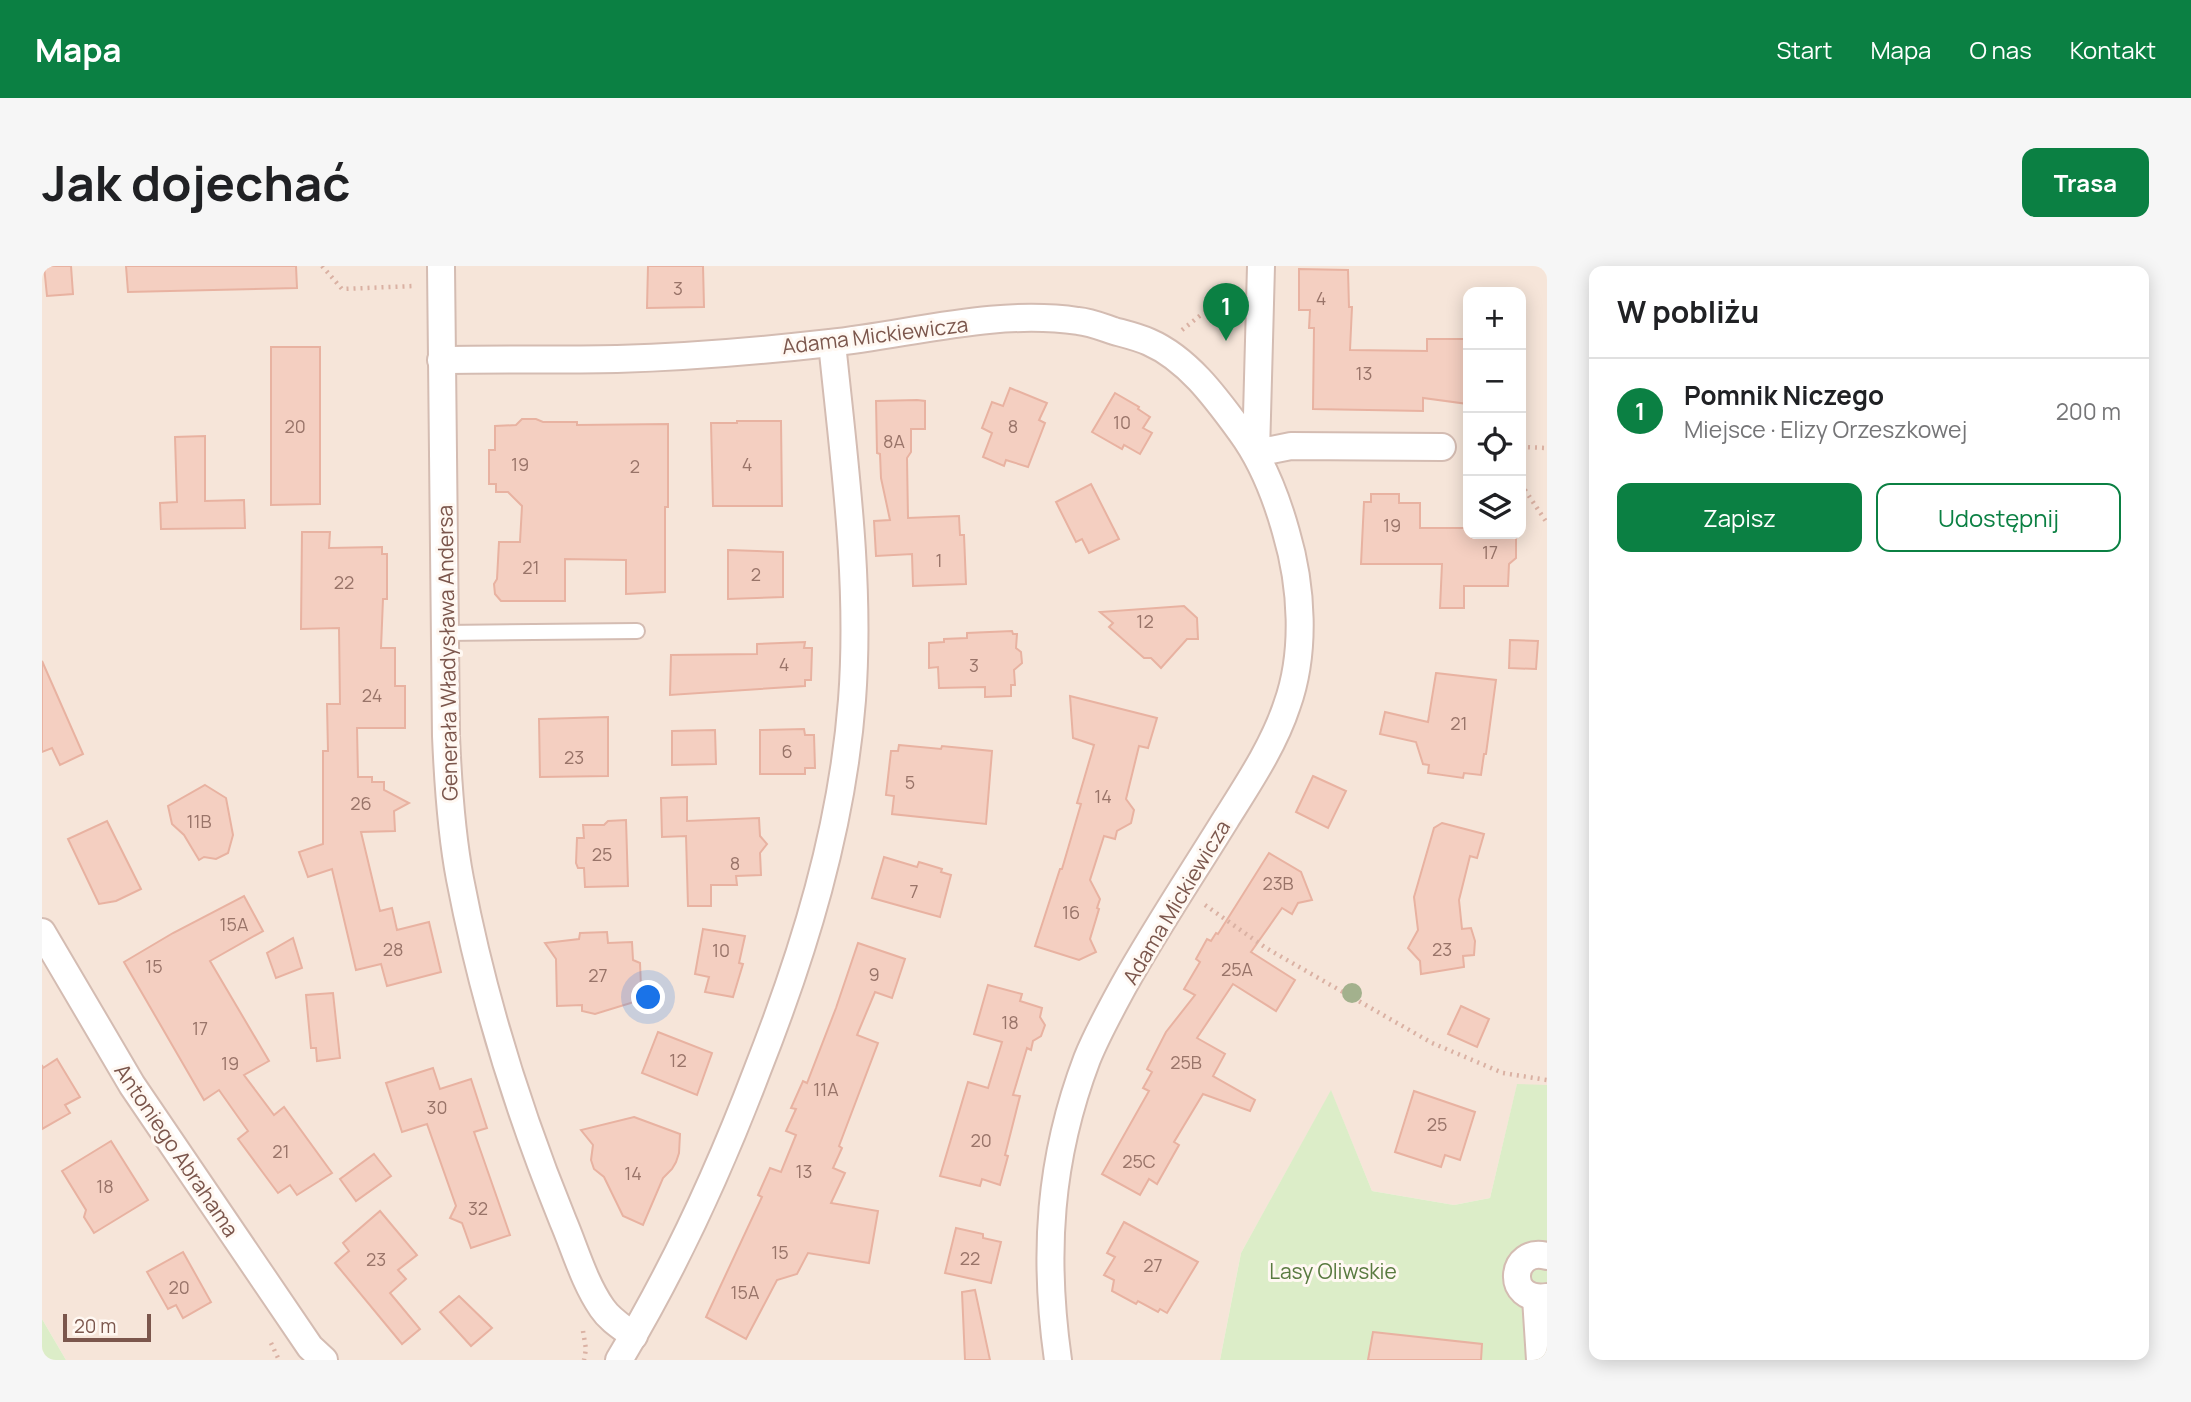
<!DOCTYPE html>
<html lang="pl">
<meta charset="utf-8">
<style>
:root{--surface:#fff;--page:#f6f6f6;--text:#202124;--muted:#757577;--line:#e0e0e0;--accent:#0b8043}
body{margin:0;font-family:Manrope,sans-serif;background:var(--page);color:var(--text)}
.controls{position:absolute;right:21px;top:21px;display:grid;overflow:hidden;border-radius:14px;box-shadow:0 4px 18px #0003}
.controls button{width:63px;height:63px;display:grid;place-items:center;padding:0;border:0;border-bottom:2px solid var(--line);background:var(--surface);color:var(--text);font:35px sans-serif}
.scale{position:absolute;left:21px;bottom:18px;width:88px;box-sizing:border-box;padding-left:7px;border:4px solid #7b564c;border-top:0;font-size:19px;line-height:24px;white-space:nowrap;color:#7b564c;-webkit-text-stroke:5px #fff8f2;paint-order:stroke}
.you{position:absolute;left:607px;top:732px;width:24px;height:24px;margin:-18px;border:5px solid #fff;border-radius:50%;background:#1a73e8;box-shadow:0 0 0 10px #1a73e833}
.badge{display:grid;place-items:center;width:46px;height:46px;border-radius:50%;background:var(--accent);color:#fff;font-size:23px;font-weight:700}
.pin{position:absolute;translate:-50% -58px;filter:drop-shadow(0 2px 4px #0008)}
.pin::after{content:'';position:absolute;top:37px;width:24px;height:21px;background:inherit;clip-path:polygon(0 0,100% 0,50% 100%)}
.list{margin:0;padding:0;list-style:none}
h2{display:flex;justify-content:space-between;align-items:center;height:91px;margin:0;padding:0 28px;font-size:30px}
h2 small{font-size:23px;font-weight:400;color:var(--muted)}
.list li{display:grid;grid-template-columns:46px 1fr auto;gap:21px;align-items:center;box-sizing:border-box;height:105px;padding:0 28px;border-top:2px solid var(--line)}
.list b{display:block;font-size:26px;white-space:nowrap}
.list p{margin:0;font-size:23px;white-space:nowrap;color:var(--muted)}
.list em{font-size:23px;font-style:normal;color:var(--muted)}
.actions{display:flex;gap:14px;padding:21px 28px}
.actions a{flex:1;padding:16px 0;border:2px solid var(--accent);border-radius:14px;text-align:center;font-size:24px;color:var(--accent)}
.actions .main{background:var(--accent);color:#fff}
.icon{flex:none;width:38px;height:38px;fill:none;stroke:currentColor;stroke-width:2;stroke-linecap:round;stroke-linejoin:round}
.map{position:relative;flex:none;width:1505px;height:1094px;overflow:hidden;border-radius:14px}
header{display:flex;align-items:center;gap:42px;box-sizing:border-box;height:98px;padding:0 35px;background:var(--accent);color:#fff}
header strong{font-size:33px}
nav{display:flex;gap:38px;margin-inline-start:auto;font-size:24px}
.intro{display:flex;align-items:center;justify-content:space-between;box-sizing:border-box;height:168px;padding:0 42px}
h1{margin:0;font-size:49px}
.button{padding:18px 32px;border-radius:14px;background:var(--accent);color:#fff;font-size:24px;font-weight:700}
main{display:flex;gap:42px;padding:0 42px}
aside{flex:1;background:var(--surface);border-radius:14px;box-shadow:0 4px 18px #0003}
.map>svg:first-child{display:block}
.residential{fill:#f6e5d9;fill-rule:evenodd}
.green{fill:#dcedc8}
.building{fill:#f4cfc1;stroke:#e8b2a1;stroke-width:2}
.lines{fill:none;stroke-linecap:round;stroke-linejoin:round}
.lane-casing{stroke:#d4bcb2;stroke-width:18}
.street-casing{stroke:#d4bcb2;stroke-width:30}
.path{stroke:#dab1a3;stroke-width:4.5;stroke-dasharray:2 5;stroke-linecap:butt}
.lane{stroke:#fff;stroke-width:14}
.street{stroke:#fff;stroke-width:26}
.tree{fill:#a3b18d}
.labels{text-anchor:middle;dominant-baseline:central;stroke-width:6;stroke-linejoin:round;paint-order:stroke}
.number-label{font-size:18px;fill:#997469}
.street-label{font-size:21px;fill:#7b564c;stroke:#fff8f2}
.park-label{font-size:21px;fill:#597a40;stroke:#fff8f2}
</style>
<header>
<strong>Mapa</strong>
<nav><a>Start</a><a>Mapa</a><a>O nas</a><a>Kontakt</a></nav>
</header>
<div class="intro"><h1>Jak dojechać</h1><a class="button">Trasa</a></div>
<main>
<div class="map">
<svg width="1505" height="1094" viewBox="0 0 1505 1094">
<rect width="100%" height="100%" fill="#fdf4eb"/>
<path class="residential" d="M0,0h1505v819h-30l-27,113 -36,7 -82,-14 -41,-100 -90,162 -21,107h-1154l-24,-41zM1426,26h53v242h-53z"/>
<g class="green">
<path d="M1475,818l30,1v275h-327l21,-107 90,-163 41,101 82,14 36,-7z"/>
<path d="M0,1053l24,41h-24z"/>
</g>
<g class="building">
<path d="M2,0h27l2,28 -26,2z"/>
<path d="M84,0h170l1,22 -169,4z"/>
<path d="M606,0h55l1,41 -57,1z"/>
<path d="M1257,3l49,1 1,37h3l-2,43 77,1v-12h41v65l-45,-6v13l-110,-2 1,-81h-5l1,-18h-11z"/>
<path d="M229,81h49v157l-49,1z"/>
<path d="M968,122l37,15 -8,17 6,3 -17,44 -22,-7 -2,6 -21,-9 9,-24 -10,-5 10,-26 11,4z"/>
<path d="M1073,127l24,14 -1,2 12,8 -7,11 9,5 -12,21 -16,-9 -2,4 -30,-17z"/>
<path d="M875,134l8,1v28h-14v23l-4,6 1,60 51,-2 1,19h4l2,49 -53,2 -1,-32 -36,2 -2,-35 16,-1 -9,-42 -1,-24 -3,-1 -1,-52z"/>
<path d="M480,153h14l7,3h34v3l91,-1v83h-3v85l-39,2v-34l-61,-1v42h-64l-6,-7 -1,-10 3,-5 2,-37h21l2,-36 -14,-14h-12v-8h-7v-34h6v-24l21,-1z"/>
<path d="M695,155h44l1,85h-69l-2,-83h26z"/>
<path d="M163,170v65l39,-1 1,28 -84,1 -1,-26 17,-1 -2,-65z"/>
<path d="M1049,218l28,55 -30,14 -7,-14 -6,3 -20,-40z"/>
<path d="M1329,228h28v9h21v25h48v6h22v3h26v21l-7,6 -1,22h-44v22h-24l2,-44h-81l3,-62h7z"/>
<path d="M260,266h28l-1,16 53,-1v7h5v45h-4l-2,49h14v38h10v42h-48l1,49h14v5h12v8l25,13 -15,8 1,20 -34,1 19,79 12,-3 5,22 32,-8 12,50 -54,14 -6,-22 -25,6 -24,-101 -24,8 -9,-25 24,-8v-93h5l-1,-47h13l-1,-76 -38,1z"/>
<path d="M686,284l55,2v45l-55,2z"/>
<path d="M1142,340l13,12 1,21h-11l-26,29 -10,-10h-7l-35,-31 4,-4 -13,-11z"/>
<path d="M970,365l1,3h4l-1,14 5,4 1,11 -8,7 1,15h-4v11l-26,1v-10l-46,1 -1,-21 -9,1v-25l15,-1v-3l23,-1v-5z"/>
<path d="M1468,374l28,1 -2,28 -27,-1z"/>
<path d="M763,376l-1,6h8l-1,32h-6v6l-135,9 1,-40 86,-1v-10z"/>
<path d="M0,395l41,93 -23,11 -8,-17 -10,4z"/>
<path d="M1394,407l60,7 -10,74h-2l-3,21 -17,-2 -1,5 -35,-5 1,-8 -6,-1 -7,-22 -36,-8 5,-22 43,10z"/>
<path d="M1028,430l87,22 -9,30 -9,-2 -13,53 8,11 -3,13 -14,8 -2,8 -11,-3 -14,44 10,19 -3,9 2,1 -9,30 6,13 -17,8 -44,-14 25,-77h2l19,-65 -4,-1 17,-58 -21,-7z"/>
<path d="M566,451v59l-68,1 -1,-58z"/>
<path d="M762,463l1,6h9l1,33h-10v6h-45v-44z"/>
<path d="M673,464l1,34 -44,1v-34z"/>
<path d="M857,479l42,4 1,-3 50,5 -6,73 -94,-10 2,-18 -8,-1 5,-44h7z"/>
<path d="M1271,510l33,15 -18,37 -32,-16z"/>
<path d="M163,519l21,13 7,37 -5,18 -12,6 -12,-2 -5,3 -15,-25 -12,-11 -4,-18z"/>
<path d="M645,531v24l72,-3 1,18 7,8 -7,9 1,22 -25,1 1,9h-26v21h-23l-2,-70 -24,1 -1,-39z"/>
<path d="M584,554l2,66 -43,1 -1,-19h-6l-2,-5 1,-25h7l-1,-13h21l4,-4z"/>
<path d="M65,555l34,68 -25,12 -17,3 -31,-65z"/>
<path d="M1400,557l42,11 -7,24 -7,-2 -11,44 3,29 9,-1 4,13 -1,14 -11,1 1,11 -43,7 -1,-13 -12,-13 10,-18 -4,-33 20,-69z"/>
<path d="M1227,587l32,19 11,28 -14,3 -6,11 -10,-6 -31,44 44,28 -19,31 -43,-27 -36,54 28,16 -12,22 42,24 -5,11 -47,-17 -29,48 5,3 -22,39 -8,-5 -9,16 -38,-21 47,-83 -6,-3 9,-16 -5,-3 19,-37 29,-37 -11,-6 16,-27 -4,-3 11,-20 4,2 5,-8 2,1z"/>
<path d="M842,591l33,10 2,-5 23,7 -1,3 10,3 -11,42 -68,-19z"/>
<path d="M202,630l19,35 -53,30 59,100 -25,14 30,40 10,-8 48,66 -35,22 -7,-10 -12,8 -40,-54 10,-8 -29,-41 -15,10 -80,-138 49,-29z"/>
<path d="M661,663l42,7 -6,27 4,1 -10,33 -28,-5 4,-15 -14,-3z"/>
<path d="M565,666l1,11 24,-1 1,18 7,3 1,24 -7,6v9l-39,12 -13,-3v-6l-25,1 -1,-47 -11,-16 34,-4 1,-6z"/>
<path d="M251,672l9,30 -26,10 -9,-25z"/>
<path d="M816,677l47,16 -13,39 -17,-6 -18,43 21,8 -39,103 3,2 -9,20 12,5 -14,30 47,8 -9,52 -61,-10 -11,21 -20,6 -31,59 -40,-22 56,-120 -4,-2 12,-27 11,4 15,-37 -10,-4 10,-22 -5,-1 12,-27 4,2 29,-75z"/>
<path d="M946,719l34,9 -2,7 22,7 -2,9 5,8 -4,11 -8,5 -2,9 -4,-2 -14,47 7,1 -15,59 3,1 -8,29 -18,-6 -2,7 -40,-10 28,-94 20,6 14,-46 -28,-8z"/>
<path d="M291,727l7,65 -23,3 -1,-13h-5l-5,-53z"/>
<path d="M1419,740l28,13 -12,28 -29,-13z"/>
<path d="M616,766l54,21 -15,42 -55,-22z"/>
<path d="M15,793l23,38 -15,8 5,8 -28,16v-64l1,3z"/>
<path d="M391,802l7,21 31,-10 16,49 -13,4 36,103 -39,13 -9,-25 -12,-5 6,-12 -29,-82 -25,8 -16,-49z"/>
<path d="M1372,825l61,21 -15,48 -15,-5 -4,12 -46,-15z"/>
<path d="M592,851l46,17 -1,19 -3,9 -4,7 -9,9 -20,47 -20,-9 -19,-39 -10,-8 -3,-9 2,-15 -12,-15z"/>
<path d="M69,875l37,59 -54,33 -10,-16 2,-7 -24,-39z"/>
<path d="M332,888l17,22 -35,25 -16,-22z"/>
<path d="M338,945l37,44 -19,15 8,9 -16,14 30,36 -18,15 -67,-81 14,-12 -6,-8z"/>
<path d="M1082,956l74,40 -31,51 -7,-4 -2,3 -20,-11 -2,3 -24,-13 2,-11 -10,-5 11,-18 -8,-4z"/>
<path d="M914,962l27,6v4l18,4 -10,41 -46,-10z"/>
<path d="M141,986l28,50 -28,16 -7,-13 -8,4 -21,-37z"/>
<path d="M933,1024l15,70h-25l-3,-68z"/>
<path d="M417,1030l33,32 -21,18 -31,-34z"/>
<path d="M1331,1066l109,12 -1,16h-113z"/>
</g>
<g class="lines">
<g class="lane-casing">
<path id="lane" d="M403,367l192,-2"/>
</g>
<g class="street-casing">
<g id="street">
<path d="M399,0l5,470c2,48 5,96 14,143 22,115 59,234 103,342 12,28 21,61 39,87 8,12 20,19 32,28"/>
<path d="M1219,0l-5,187 35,-7 151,1"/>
<path d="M399,94c59,-1 118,0 176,-1 71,-2 142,-8 213,-16 82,-9 165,-34 248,-22 12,1 24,6 36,10 11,3 24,6 35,11 39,17 67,56 92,90 22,30 35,64 45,100 16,54 20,120 1,173 -13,40 -39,79 -61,114 -34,55 -70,109 -102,166 -13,24 -27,49 -37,74 -38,100 -44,196 -29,301"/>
<path d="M0,666l90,153 178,262 14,13"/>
<path d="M1505,990c-37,-10 -43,47 0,41"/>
<path d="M1494,1032l4,62"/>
<path d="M577,1094c55,-91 100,-189 138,-289 47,-119 85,-242 95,-371 9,-119 -8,-239 -20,-357"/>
</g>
</g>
<g class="path">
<path d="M280,0l20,23 72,-3"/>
<path d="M1140,64l20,-16 31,-18"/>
<path d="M1479,181l26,1"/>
<path d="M1479,218l26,39"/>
<path d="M1163,639l61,43 166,95 71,30 44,7"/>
<path d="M541,1065l3,18 -2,11"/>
<path d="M229,1077l8,17"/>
</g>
<use href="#lane" class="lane"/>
<use href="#street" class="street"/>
</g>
<circle class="tree" cx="1310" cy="727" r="10"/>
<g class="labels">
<g class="number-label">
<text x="636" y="22">3</text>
<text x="1279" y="32">4</text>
<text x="1322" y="107">13</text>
<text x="1080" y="156">10</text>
<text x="253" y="160">20</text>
<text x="971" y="160">8</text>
<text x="852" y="175">8A</text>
<text x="478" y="198">19</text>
<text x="705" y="198">4</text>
<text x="593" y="200">2</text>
<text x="1350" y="259">19</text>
<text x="1448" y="286">17</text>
<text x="897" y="294">1</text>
<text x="489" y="301">21</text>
<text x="714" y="308">2</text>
<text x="302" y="316">22</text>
<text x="1103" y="355">12</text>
<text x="742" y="398">4</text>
<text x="932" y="399">3</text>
<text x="330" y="429">24</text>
<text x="1417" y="457">21</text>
<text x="745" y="485">6</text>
<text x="532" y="491">23</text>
<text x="868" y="516">5</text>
<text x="1061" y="530">14</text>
<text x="319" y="537">26</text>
<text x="157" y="555">11B</text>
<text x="560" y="588">25</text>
<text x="693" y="597">8</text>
<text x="1236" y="617">23B</text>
<text x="872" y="625">7</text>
<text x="1029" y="646">16</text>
<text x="192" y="658">15A</text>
<text x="351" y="683">28</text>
<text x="1400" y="683">23</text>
<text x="679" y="684">10</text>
<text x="112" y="700">15</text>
<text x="1195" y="703">25A</text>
<text x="832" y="708">9</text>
<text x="556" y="709">27</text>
<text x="968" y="756">18</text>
<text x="158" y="762">17</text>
<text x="636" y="794">12</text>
<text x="1144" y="796">25B</text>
<text x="188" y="797">19</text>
<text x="784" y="823">11A</text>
<text x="395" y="841">30</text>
<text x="1395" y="858">25</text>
<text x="939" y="874">20</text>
<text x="239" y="885">21</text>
<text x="1097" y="895">25C</text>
<text x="762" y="905">13</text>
<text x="591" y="907">14</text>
<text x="63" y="920">18</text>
<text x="436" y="942">32</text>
<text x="738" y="986">15</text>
<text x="928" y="992">22</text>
<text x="334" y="993">23</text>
<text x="1111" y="999">27</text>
<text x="137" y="1021">20</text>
<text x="703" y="1026">15A</text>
</g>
<g class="street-label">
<text transform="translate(833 69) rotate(-7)">Adama Mickiewicza</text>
<text transform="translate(405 387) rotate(-91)">Generała Władysława Andersa</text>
<text transform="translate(1134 636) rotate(-59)">Adama Mickiewicza</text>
<text transform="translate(135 884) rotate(56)">Antoniego Abrahama</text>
</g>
<g class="park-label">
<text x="1291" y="1005">Lasy Oliwskie</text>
</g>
</g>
</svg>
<div class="controls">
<button>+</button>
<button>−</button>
<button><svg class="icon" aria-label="locate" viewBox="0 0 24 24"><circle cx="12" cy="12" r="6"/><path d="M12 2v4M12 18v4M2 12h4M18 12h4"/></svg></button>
<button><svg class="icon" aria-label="layers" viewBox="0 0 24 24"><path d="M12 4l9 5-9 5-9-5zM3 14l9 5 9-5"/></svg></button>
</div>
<div class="scale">20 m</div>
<div class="you"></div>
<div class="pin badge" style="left:1184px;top:75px">1</div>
</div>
<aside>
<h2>W pobliżu<small></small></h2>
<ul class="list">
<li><span class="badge">1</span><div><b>Pomnik Niczego</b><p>Miejsce · Elizy Orzeszkowej</p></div><em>200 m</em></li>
</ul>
<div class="actions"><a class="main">Zapisz</a><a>Udostępnij</a></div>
</aside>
</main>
